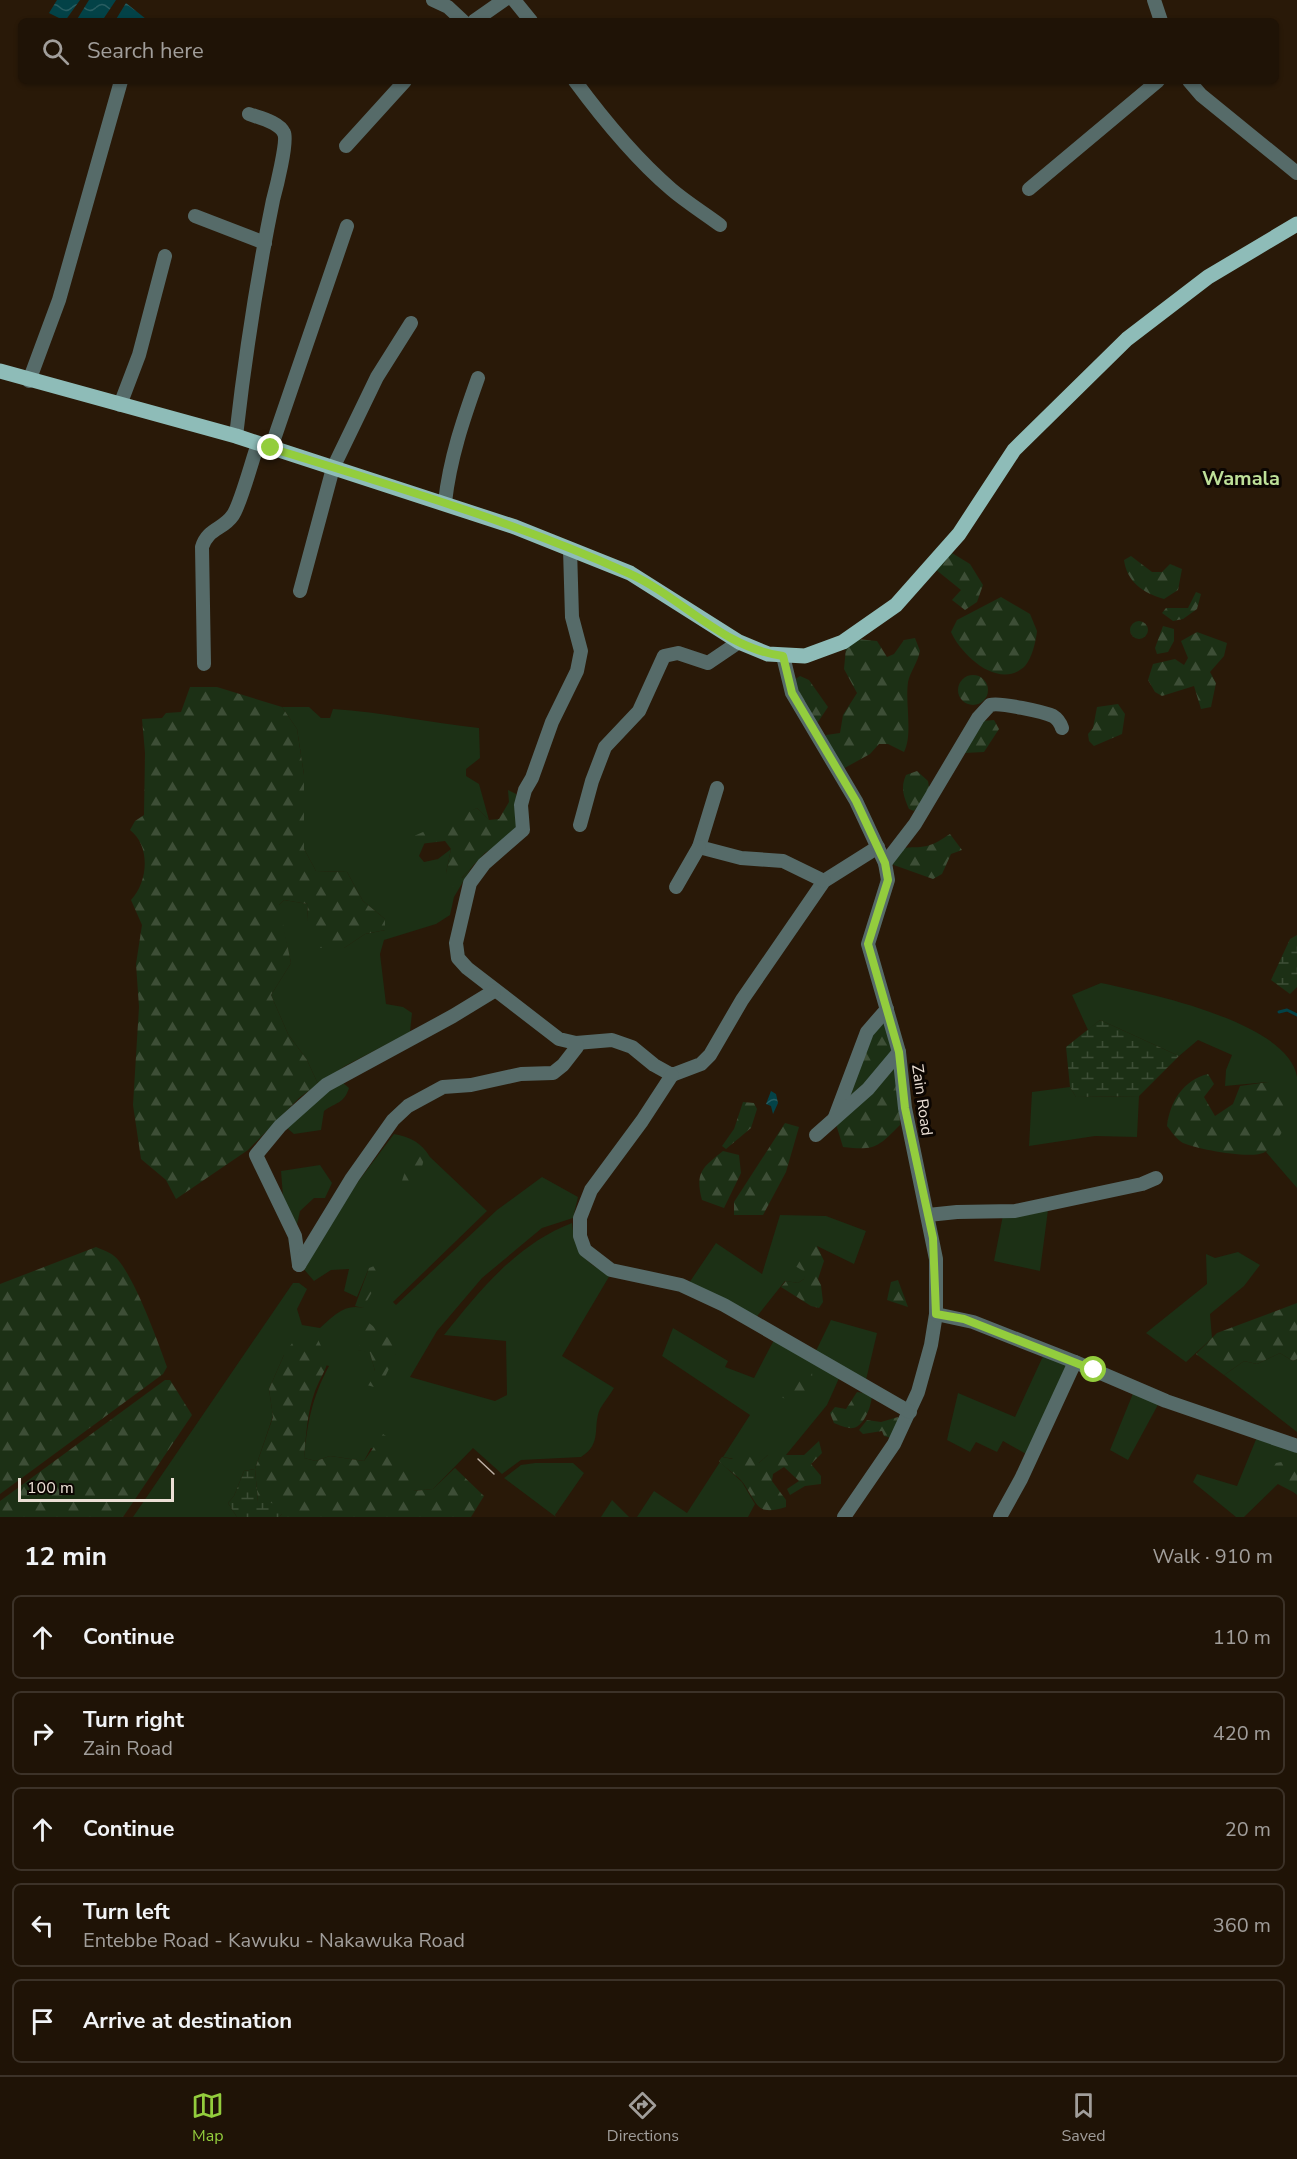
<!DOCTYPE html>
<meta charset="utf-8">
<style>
:root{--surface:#1f1306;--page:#271c10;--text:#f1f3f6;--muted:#a19e9b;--line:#3c3228;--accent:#93cd3d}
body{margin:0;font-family:"Nunito Sans",sans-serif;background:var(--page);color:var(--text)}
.scale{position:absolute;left:18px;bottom:15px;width:156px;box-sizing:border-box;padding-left:6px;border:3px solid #ebdfd5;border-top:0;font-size:16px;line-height:21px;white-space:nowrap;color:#ebdfd5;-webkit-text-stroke:4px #0c0602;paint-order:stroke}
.stop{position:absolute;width:18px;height:18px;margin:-14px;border:4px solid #93cd3d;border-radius:50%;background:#fff}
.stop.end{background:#93cd3d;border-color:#fff;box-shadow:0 2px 6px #0008}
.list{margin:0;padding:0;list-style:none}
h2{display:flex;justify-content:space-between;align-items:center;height:78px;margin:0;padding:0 24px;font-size:26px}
h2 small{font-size:20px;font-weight:400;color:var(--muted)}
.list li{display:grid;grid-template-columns:39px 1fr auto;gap:18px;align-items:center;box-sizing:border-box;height:84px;margin:0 12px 12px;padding:0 12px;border:2px solid var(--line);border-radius:9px}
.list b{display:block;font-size:22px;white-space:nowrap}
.list p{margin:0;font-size:20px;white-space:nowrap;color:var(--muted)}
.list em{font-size:20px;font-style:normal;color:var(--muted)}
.icon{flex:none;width:33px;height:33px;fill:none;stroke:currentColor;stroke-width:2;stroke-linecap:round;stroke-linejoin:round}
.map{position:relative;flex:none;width:1297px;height:1517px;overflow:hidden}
.search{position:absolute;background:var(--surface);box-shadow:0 2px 4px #0004;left:18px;right:18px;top:18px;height:66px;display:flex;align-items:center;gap:15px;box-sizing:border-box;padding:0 21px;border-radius:9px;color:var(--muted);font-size:22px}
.sheet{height:558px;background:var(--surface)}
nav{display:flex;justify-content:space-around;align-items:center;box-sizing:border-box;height:84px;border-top:2px solid var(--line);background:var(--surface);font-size:16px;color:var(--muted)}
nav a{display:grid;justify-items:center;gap:3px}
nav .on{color:var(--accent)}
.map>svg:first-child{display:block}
.green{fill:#1c3015;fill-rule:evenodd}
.forest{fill:url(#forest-firs)}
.wetland{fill:url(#wetland-marsh)}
.water{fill:url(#water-waves)}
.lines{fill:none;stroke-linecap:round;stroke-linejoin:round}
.stream{stroke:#034247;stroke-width:3}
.minor{stroke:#566b69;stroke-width:14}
.major{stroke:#8ebcb8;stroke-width:15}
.tram{stroke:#bdb0a4;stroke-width:1.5}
.route{stroke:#93cd3d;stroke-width:8}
.labels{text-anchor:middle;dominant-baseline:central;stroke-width:6;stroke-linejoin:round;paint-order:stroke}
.street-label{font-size:16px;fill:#ebdfd5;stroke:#0c0602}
.quarter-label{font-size:20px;font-weight:bold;fill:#bee099;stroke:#0c0602}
</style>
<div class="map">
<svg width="1297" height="1517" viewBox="0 0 1297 1517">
<defs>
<pattern id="forest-firs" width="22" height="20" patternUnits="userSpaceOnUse" patternTransform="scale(1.5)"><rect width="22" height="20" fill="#1c3015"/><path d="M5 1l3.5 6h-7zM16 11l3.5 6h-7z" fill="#3d4e36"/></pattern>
<pattern id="wetland-marsh" width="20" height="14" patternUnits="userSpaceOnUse" patternTransform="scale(1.5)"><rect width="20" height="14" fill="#1c3015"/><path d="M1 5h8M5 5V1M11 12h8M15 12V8" fill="none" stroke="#3d4e36"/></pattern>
<pattern id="water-waves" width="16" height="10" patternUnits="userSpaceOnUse" patternTransform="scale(1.5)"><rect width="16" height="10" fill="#034247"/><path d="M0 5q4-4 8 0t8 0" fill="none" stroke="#285d61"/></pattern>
</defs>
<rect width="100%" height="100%" fill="#291908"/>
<g class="green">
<path d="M282,707h27l12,11h9l3,-9c49,3 97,14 146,19l1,30 -14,11v7l13,8 10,36 -12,-12 -65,36 13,-2 -6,14 5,6 14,-3 13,-10 -5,24 16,5 11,-13 -19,32 -4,18 -14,9 -52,16 -4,14 6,50 17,3 9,6 -2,19 -65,34 -27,18 -11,-24 -19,-26 -17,-39 20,-32 -13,-57 6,-6 24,4 -1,16 37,28 21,-14 20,-4v-11l-22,-18 -16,-29 -31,-1 -12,-22v-74l-7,-46z"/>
<path d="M1101,983c46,10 188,39 196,94 0,32 0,78 0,111l-31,-36 11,-13 -9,-57 -43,4 1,-16 6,-15 -34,-15 -19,16 -79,-36 -12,10 -16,-35z"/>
<path d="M342,1082l7,6c-5,16 -13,14 -25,23l-3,19 -27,4 -7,-6 31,-31z"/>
<path d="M1070,1087l6,10 63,-1 -2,41 -42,-1 -66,10 3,-54z"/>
<path d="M394,1134c16,3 27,8 36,23l57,54 -94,91 3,3 101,-95 45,-33 36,20 -5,21 -31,10 -60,50 -45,53 -27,46 85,24 12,-6 -1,-54 -62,-6c36,-45 73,-91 128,-112 3,29 12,39 38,52l-48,81 52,32c-4,7 -10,14 -14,21 -8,18 3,34 -19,48l-60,3 -19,14 -29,-26 -40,41 -20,2 -22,-36 -20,-7 -7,13 -34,-5 -14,5 -12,-3c3,-34 8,-61 25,-92l-45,-11 -15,34 4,27 -18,53 -11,2 -10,25 -6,7 9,14h-104l160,-234h6l8,6 -10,20 5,16 18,3c13,-12 25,-25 43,-20l6,-40 -12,29 -13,-6 5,-22 -18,1 -17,11 -12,-14 55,-84zM358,1350l38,4 -21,17 -5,-19z"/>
<path d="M320,1165l12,18 -7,15h-11l-14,13 -4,18 -13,-32 -2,-26z"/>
<path d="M1048,1210l-8,61 -46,-10 9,-46h25z"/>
<path d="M780,1215l46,1 40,15 -12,33 -37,-18 -13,33 -6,4 -13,-2 -31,39 -67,-34 29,-43 46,31z"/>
<path d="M1238,1252l22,13 -16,21 -34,28 2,24 -26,24 -40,-29 61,-49 -1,-30 9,4z"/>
<path d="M831,1320l46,13 -11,47 -51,-27z"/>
<path d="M673,1328l55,33 -3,6 29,11 21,-40 65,38 -13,29 -41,50h-18l-9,8 -36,-6 27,-42 -88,-59z"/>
<path d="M1280,1353l13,8 4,-2v73l-73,-57 20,-14 13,3z"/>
<path d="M1044,1354l25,7 -43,93 -23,-13 -6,11 -21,-10 -6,10 -23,-12 11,-47 57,24z"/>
<path d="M1134,1391l26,10 -32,59 -18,-10z"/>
<path d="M1257,1437l40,13v45l-16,-14 -37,36h-8l-43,-35 4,-8 40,12z"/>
<path d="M720,1462l22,20 13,22 -7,13h-111l17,-26 33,22z"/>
<path d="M535,1463h38l11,10 -29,42 1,2 -52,-39 17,-13z"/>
<path d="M612,1500l17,17h-28z"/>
</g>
<g class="forest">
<path d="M952,553l18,11 13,21 -6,17 -12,8 -13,-10 9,-10 -26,-21z"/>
<path d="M1131,556l21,16h10l8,-8 12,5 -4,21 -14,9c-21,-6 -37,-17 -40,-39z"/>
<path d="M1196,592l5,2 -4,15 -14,10 -10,2 -11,-8 4,-5h22z"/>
<path d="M1001,597l29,17 7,17c-1,10 -5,27 -12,35 -26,25 -64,-11 -74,-34l6,-12z"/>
<circle cx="1139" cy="630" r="9"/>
<path d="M1163,626l11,3v12l-6,11 -11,2 -2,-6z"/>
<path d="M1197,632l30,11 -3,13 -14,16 6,11 -5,24 -10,2 -7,-23 -32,10 -7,-4 -7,-12 5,-16 22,-5 9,6 4,-7 -7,-17z"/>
<path d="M915,638l5,13c-2,11 -10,21 -12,31 -3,21 5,53 -4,70l-16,-8h-9l-9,10 -29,16 -17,-29 2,-6 14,-2 3,-18 14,-22 -13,-24 2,-22 11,-8 20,2 10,16 7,-3 10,-14z"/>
<circle cx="973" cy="690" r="15"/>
<path d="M800,676l9,4 19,27 -12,18 -25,-43z"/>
<path d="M190,687h27l65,20 15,22 7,46v74l12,22 31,1 16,29 22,18v11l-20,4 -21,14h-24l-13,-28 1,-16 -24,-4 -5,5 12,58 -20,32 17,39 19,26 11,24 -19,14 -51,52 -72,49 -10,-19 -25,-21 -8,-54 6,-98 -3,-43 6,-39 -11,-25c17,-18 20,-54 -1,-70l5,-9 9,-6 1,-62 -3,-34 20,-1 4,-5 15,-1z"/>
<path d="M1118,704l7,10 -3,20 -28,12 -5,-5 -1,-7 5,-6 4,-21z"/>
<path d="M994,720l5,9 -15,23 -20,1 18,-32z"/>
<path d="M917,771l11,10 2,12 -16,18 -5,-2c-5,-12 -9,-21 -3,-34z"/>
<path d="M508,790l8,4 3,31 -11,13 -23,15 -32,34 -7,-14 5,-24 -6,-8 -34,4 3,-9 63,-28 12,12 10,-1 10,-17z"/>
<path d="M950,834l12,16 -11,4 -9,20 -9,5 -42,-15c10,-23 17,-14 36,-18 8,-2 15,-7 23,-12z"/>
<path d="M883,1020h7l8,44 2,61c-22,22 -25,26 -57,22l-8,-26 10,-34 19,-46z"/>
<path d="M1208,1074l6,10 -10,13 11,19 18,-12 7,-18 28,-4 26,23c-7,14 -14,39 -29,47 -13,8 -68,-3 -82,-9 -6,-3 -12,-12 -16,-17 3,-24 16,-46 41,-52z"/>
<path d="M743,1102l11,1 3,6 -6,19 -25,21 -4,-3 12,-17z"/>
<path d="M785,1123l14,4 -13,45 -23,43h-29v-13z"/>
<path d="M723,1151l16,4 2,18 -17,35 -22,-8c-7,-28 0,-32 21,-49z"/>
<path d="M418,1154l6,2c0,12 -9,23 -14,35h-9c0,-16 7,-25 17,-37z"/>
<path d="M807,1244l10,2 7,15 -6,18 3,6 2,17 -4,6 -8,-2 -30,-19 5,-6 12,2 6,-4 1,-7 -10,-6 3,-15z"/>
<path d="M96,1247c9,4 17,6 23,14 18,23 38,78 48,106l-4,7 -163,120v-210z"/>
<path d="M382,1263l3,6 -22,39 -8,-2 14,-38z"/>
<path d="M898,1280l10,27 -21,-7 4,-18z"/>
<path d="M1297,1303v56l-4,2 -13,-8 -23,11 -13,-3 -20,14 -28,-21 21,-21z"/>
<path d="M369,1323l22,17 5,14 -11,23 -11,10 -7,-2 -2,-5 10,-9 -5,-18 -12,-3 4,-17z"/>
<path d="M299,1333h16l6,13 9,5c-2,17 -9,25 -15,40 -8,22 -9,44 -11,67l12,3 14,-5 34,5 19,-27 9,6 -1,14 11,1 16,21 -5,15 20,-2 22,-21 29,28 -13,21h-192l3,-3 -24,-12 -3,-33 18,-52 -4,-28 15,-34z"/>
<path d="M794,1372l18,1 2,18 -19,12 -14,-6 1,-11z"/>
<path d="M165,1380h5l22,35 -69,102h-123v-16z"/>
<path d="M857,1392l15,2c0,10 -7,32 -19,34 -5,1 -14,-3 -19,-5l-4,-10 5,-6 11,2z"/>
<path d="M898,1417l3,9 -10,12 -7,-2 -2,-5 -19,3 -4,-4 8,-10 14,2z"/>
<path d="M819,1441l3,12 -11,11 10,12v8l-16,2 -15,9 -3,-6 12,-8 -15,-14 -11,7 -1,7 14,19v7c-30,9 -28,-2 -42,-23 -6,-9 -18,-15 -25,-23l3,-4 10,2 5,-4h10l12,8 9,-8h36z"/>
<path d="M1292,1460l5,2v32l-23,-12 -4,-9 6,-10z"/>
</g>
<g class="wetland">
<path d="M1297,935v52l-7,7 -19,-14 19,-41z"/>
<path d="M1100,1020l79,36 -40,40 -63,1 -6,-10 -4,-40z"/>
<path d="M255,1469l3,33 24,2v10l-3,3h-42l-9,-14 6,-7 10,-25z"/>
</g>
<g class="water">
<path d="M57,0h23l-15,21 -16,-8z"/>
<path d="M89,0h27l-14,21h-26z"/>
<path d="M126,3l20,16 -2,2h-29z"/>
<path d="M771,1091l5,3 2,9 -5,11 -2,-8 -5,-2z"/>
</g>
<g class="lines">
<path class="stream" d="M1279,1012l8,-2 10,5"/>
<g class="minor">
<path d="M433,0l15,7 15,14"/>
<path d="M514,0l17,21"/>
<path d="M1154,0l7,21"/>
<path d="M474,21l30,-21"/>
<path d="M575,81c28,38 60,77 96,108 15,13 33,24 49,36"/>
<path d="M1189,81l12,14 96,78"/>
<path d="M346,146l59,-65"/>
<path d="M1029,189l129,-108"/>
<path d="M195,216l70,27"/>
<path d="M29,381l30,-81 62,-219"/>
<path d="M120,405l19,-50 26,-99"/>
<path d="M236,436c9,-79 21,-158 37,-236 3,-11 15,-59 11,-67 -5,-11 -24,-15 -35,-19"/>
<path d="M271,448l76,-222"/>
<path d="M445,502c5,-44 18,-82 33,-124"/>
<path d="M570,549l2,68 9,34 -4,20 -25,51 -20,56 -7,12 -4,15 2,25 -39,34 -14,19 -14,60 2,15 9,10 92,71 17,4 36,-3 20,7 22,18 18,10 29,-11 9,-9 32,-55 82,-119 54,-34"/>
<path d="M300,591l33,-123 44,-91 34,-54"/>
<path d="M783,656l9,37 64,108 29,62 3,17 -20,64 31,108 6,56 31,151v55l-5,31 -13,47 -24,52 -50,73"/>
<path d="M204,664l-2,-117c6,-19 21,-17 31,-32 8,-12 19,-55 25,-71"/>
<path d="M717,788l-18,59 42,11 42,3 41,20"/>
<path d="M580,825l12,-44 13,-34 34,-36 25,-55 14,-3 30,10 31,-21"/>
<path d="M885,863l30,-39 63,-106 12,-13c10,-3 54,7 63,11 5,3 7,6 9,12"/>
<path d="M676,887l23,-40"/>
<path d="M672,1075l-30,46 -51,69 -11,28v18l5,14 26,20 70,15 43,20 186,107"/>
<path d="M835,1117l32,-85 20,-23"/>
<path d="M816,1135l52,-46 31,-37"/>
<path d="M928,1215l29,-3 58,-1 127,-27 14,-6"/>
<path d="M299,1265l-4,-29 -39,-81 24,-29 46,-41 127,-69 41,-25"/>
<path d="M299,1265l53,-87 41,-58 15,-14 35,-19 28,-2 50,-11 32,-1 10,-8 14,-18 -1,-4"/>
<path d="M936,1314l37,8 102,40 91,39 131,45"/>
<path d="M1000,1517l21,-38 54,-117"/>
</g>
<path class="major" d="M0,371l236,65 279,91 115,46 109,69 29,12 37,2 38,-14 53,-37 63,-71 55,-84 113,-111 81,-62 89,-53"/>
<path class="tram" d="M478,1459l16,15"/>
</g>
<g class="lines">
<path class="route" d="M271,448c121,38 242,73 357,125 54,24 94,75 155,83l9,37 64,108 29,62 3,17 -20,64 31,108 6,56 28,130 3,76 28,5 130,51"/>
</g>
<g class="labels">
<g class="street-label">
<text transform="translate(922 1100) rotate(82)">Zain Road</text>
</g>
<g class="quarter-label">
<text x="1241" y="478">Wamala</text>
</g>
</g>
</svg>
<div class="scale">100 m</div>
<div class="stop" style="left:1094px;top:1370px"></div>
<div class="stop end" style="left:271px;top:448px"></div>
<div class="search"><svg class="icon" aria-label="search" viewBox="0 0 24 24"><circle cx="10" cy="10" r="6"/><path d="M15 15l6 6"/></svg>Search here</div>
</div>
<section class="sheet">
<h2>12 min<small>Walk · 910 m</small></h2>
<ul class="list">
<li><svg class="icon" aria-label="ahead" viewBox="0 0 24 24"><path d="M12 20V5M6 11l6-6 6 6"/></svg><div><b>Continue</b></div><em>110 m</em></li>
<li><svg class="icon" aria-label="right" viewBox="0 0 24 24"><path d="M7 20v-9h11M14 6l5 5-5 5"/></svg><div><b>Turn right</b><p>Zain Road</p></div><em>420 m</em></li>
<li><svg class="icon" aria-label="ahead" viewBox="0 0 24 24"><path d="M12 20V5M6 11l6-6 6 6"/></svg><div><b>Continue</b></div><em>20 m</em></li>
<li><svg class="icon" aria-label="left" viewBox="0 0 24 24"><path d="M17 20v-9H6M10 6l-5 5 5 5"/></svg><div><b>Turn left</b><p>Entebbe Road - Kawuku - Nakawuka Road</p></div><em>360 m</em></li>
<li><svg class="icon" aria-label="arrive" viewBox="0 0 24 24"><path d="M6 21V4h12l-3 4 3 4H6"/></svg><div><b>Arrive at destination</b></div></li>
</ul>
</section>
<nav>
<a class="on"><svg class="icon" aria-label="map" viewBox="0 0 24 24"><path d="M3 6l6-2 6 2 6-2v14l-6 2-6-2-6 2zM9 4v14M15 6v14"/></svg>Map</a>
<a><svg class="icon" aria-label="directions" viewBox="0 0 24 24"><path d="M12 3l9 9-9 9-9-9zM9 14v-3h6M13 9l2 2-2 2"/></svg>Directions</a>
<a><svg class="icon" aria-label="saved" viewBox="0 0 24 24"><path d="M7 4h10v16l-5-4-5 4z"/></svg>Saved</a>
</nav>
